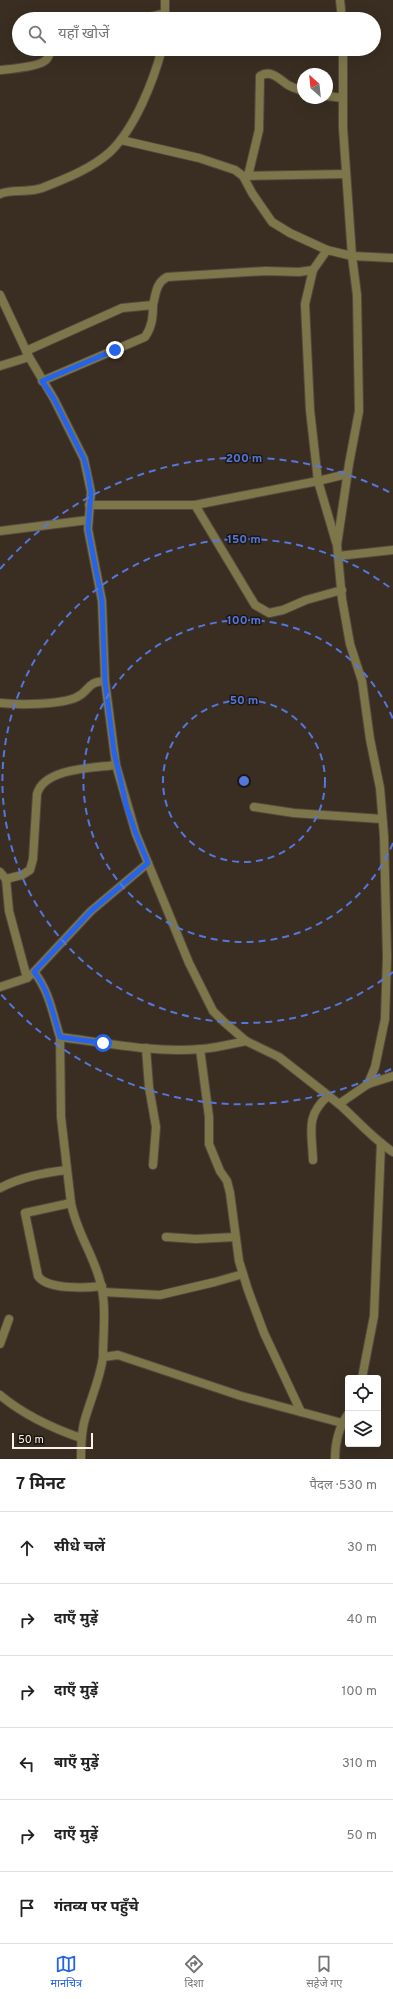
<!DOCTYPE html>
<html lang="hi">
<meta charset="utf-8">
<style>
:root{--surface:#fff;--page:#f2f2f2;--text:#222;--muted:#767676;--line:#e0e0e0;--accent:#2563eb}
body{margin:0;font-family:Overpass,"Noto Sans Devanagari",sans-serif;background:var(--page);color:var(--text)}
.controls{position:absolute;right:12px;bottom:12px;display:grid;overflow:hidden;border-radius:4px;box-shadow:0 4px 16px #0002}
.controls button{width:36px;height:36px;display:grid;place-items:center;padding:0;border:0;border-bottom:1px solid var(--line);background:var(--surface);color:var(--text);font:20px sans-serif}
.compass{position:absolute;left:297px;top:68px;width:36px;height:36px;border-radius:50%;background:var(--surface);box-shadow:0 4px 16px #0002;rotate:333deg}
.scale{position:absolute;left:12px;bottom:10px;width:81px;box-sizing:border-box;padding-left:4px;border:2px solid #faf2eb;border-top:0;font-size:11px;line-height:14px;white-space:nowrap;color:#faf2eb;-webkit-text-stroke:3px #1d1712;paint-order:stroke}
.stop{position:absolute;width:12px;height:12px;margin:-9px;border:3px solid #2563eb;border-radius:50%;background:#fff}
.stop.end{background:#2563eb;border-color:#fff;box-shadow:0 1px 4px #0008}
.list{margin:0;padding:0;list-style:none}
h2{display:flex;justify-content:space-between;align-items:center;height:52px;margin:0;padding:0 16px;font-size:17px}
h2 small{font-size:13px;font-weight:400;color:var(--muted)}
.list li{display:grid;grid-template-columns:26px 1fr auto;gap:12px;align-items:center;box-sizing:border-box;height:72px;padding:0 16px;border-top:1px solid var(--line)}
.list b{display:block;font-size:15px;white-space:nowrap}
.list em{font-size:13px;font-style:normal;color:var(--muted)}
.icon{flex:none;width:22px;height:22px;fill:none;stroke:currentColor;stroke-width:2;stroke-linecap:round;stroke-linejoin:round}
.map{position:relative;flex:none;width:393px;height:1459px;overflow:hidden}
.search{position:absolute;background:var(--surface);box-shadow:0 4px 16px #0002;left:12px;right:12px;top:12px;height:44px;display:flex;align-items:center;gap:10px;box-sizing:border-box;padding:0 14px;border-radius:22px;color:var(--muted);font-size:15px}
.sheet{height:484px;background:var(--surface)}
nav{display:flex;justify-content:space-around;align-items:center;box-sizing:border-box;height:56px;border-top:1px solid var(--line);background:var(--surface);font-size:11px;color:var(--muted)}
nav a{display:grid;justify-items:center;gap:2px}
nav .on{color:var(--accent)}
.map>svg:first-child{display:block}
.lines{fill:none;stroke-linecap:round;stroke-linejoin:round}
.street-casing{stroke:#55493e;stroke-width:10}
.street{stroke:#7e764b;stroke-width:8}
.route{stroke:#2563eb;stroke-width:5}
.ring{fill:none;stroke:#5477dd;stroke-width:2;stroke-dasharray:7 5}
.centre{fill:#5477dd;stroke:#1d1712;stroke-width:2}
.ring-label{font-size:12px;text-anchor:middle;font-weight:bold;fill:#5477dd;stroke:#1d1712;stroke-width:3;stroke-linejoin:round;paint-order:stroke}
</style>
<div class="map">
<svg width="393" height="1459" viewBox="0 0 393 1459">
<rect width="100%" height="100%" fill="#3a2e22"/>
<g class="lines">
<g class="street-casing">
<g id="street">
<path d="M165,0v19"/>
<path d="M340,0l2,19"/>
<path d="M142,19l23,-6"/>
<path d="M343,49v79l9,128 5,39 2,116 -10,53 -12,81 5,54 8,45 12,37 8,58 10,49 4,48 3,121 -2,62 -10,48 -7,17"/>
<path d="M0,70c10,-1 39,-3 46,-10 3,-3 4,-7 5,-11"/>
<path d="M327,96l16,2"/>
<path d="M121,140l78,18 36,12 8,6 9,17 20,29 18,11 37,17 25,6 41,2"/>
<path d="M244,176l102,-2"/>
<path d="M248,176l11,-46 1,-54c11,-7 19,3 28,9 5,3 10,4 15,6"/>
<path d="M0,194c10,-5 28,-1 42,-6 23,-9 49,-19 68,-36 25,-24 43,-70 52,-103"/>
<path d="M327,250l-14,20 -8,34 5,106 8,71 29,-7"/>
<path d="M0,295l29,62 25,42 30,60 7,33 -3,37 14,72 3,80 11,84 20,69 53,129 24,48 11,11 22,19 33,16 60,47"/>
<path d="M153,305c3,-12 3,-22 14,-28l99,-6 33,1 14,-2"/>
<path d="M26,351l96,-43 31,-3c0,12 -1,22 -8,32l-103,44"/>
<path d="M0,366l29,-9"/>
<path d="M89,505h106l123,-24 18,61"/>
<path d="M195,505l60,100 14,8 14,-3 23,-10 36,-10"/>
<path d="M0,531l88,-11"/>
<path d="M338,556l55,-6"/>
<path d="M0,703c18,2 61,2 77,-6 13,-6 9,-15 28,-16"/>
<path d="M254,807l40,6 88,6"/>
<path d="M0,872l6,7 3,32 18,67"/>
<path d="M6,879l16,-4 8,-5 3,-11 4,-65c7,-26 56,-26 79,-29"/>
<path d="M34,972c15,18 19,43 26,65 46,6 94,16 141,12 15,-1 30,-5 45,-8"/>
<path d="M0,987l27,-9 7,-6 57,-61 57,-48"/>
<path d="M60,1037l1,80 10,86c5,28 22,51 29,78 7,24 3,51 3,76"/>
<path d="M146,1048l3,39 7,40 -3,38"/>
<path d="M200,1049l9,68v27l11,27 7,10 3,12 9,68 9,29 16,43 37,79"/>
<path d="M393,1076l-25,8 -29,20c18,16 34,35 54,48"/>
<path d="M313,1160c-1,-28 -8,-44 15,-64"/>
<path d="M0,1188c21,-11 43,-15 67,-18"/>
<path d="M71,1203l-46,10 13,63c9,14 49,12 64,10"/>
<path d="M166,1237l30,2 39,-2"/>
<path d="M103,1292l57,3 55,-13 28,-8"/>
<path d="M0,1344l9,-25"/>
<path d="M362,1378l12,-62 7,-173"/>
<path d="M0,1395c24,20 52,33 81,43"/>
<path d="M81,1459c0,-13 0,-27 4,-40 6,-21 15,-40 18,-62l15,-2 123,41 101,27"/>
<path d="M335,1459c0,-16 4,-32 13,-45"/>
</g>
</g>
<use href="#street" class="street"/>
</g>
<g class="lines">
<path class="route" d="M103,1043l-43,-6c-7,-22 -11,-47 -26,-65l57,-61 57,-48 -12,-29 -9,-26 -13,-56 -9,-71 -3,-80 -14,-72 3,-37 -3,-17 -4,-16 -30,-60 -12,-18 73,-31"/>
</g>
<g class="ring">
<circle cx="244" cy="781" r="81"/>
<path d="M393 843A161 161 0 1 1 393 719"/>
<path d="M393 972A242 242 0 1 1 393 590"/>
<path d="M391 1069A323 323 0 0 1 0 993M0 569A323 323 0 0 1 391 493"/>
</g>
<circle cx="244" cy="781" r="6" class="centre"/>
<g class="ring-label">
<text x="244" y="462">200 m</text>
<text x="244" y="543">150 m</text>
<text x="244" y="624">100 m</text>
<text x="244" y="704">50 m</text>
</g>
</svg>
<div class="controls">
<button><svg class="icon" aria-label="locate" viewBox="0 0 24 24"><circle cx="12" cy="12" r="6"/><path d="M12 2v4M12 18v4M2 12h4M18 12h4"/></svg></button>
<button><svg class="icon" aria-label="layers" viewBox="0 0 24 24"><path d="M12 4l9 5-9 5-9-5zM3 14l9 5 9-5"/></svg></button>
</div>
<svg class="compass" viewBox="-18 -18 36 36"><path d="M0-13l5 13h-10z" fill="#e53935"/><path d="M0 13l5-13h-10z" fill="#767676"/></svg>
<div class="scale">50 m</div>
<div class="stop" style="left:103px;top:1043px"></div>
<div class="stop end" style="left:115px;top:350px"></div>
<div class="search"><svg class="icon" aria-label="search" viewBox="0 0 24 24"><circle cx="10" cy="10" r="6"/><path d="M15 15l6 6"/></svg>यहाँ खोजें</div>
</div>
<section class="sheet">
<h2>7 मिनट<small>पैदल · 530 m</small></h2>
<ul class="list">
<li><svg class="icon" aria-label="ahead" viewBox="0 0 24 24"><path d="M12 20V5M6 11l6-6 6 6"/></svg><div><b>सीधे चलें</b></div><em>30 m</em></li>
<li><svg class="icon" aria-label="right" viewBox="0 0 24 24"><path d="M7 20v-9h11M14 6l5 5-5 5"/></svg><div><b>दाएँ मुड़ें</b></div><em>40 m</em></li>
<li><svg class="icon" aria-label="right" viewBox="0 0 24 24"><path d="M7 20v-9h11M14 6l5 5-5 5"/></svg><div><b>दाएँ मुड़ें</b></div><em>100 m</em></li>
<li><svg class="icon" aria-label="left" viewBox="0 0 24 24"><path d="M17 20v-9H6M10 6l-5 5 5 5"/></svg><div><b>बाएँ मुड़ें</b></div><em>310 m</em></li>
<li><svg class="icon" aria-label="right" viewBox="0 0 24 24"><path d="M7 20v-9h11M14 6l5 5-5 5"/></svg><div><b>दाएँ मुड़ें</b></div><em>50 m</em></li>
<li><svg class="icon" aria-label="arrive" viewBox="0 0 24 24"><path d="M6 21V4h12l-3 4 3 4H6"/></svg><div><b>गंतव्य पर पहुँचे</b></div></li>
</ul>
</section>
<nav>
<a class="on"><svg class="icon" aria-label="map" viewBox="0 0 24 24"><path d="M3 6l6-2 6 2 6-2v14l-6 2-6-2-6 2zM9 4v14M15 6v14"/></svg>मानचित्र</a>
<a><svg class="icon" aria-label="directions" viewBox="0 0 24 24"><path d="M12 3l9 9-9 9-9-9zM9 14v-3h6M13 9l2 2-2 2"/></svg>दिशा</a>
<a><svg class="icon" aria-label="saved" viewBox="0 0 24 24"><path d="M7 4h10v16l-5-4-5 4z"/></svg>सहेजे गए</a>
</nav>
